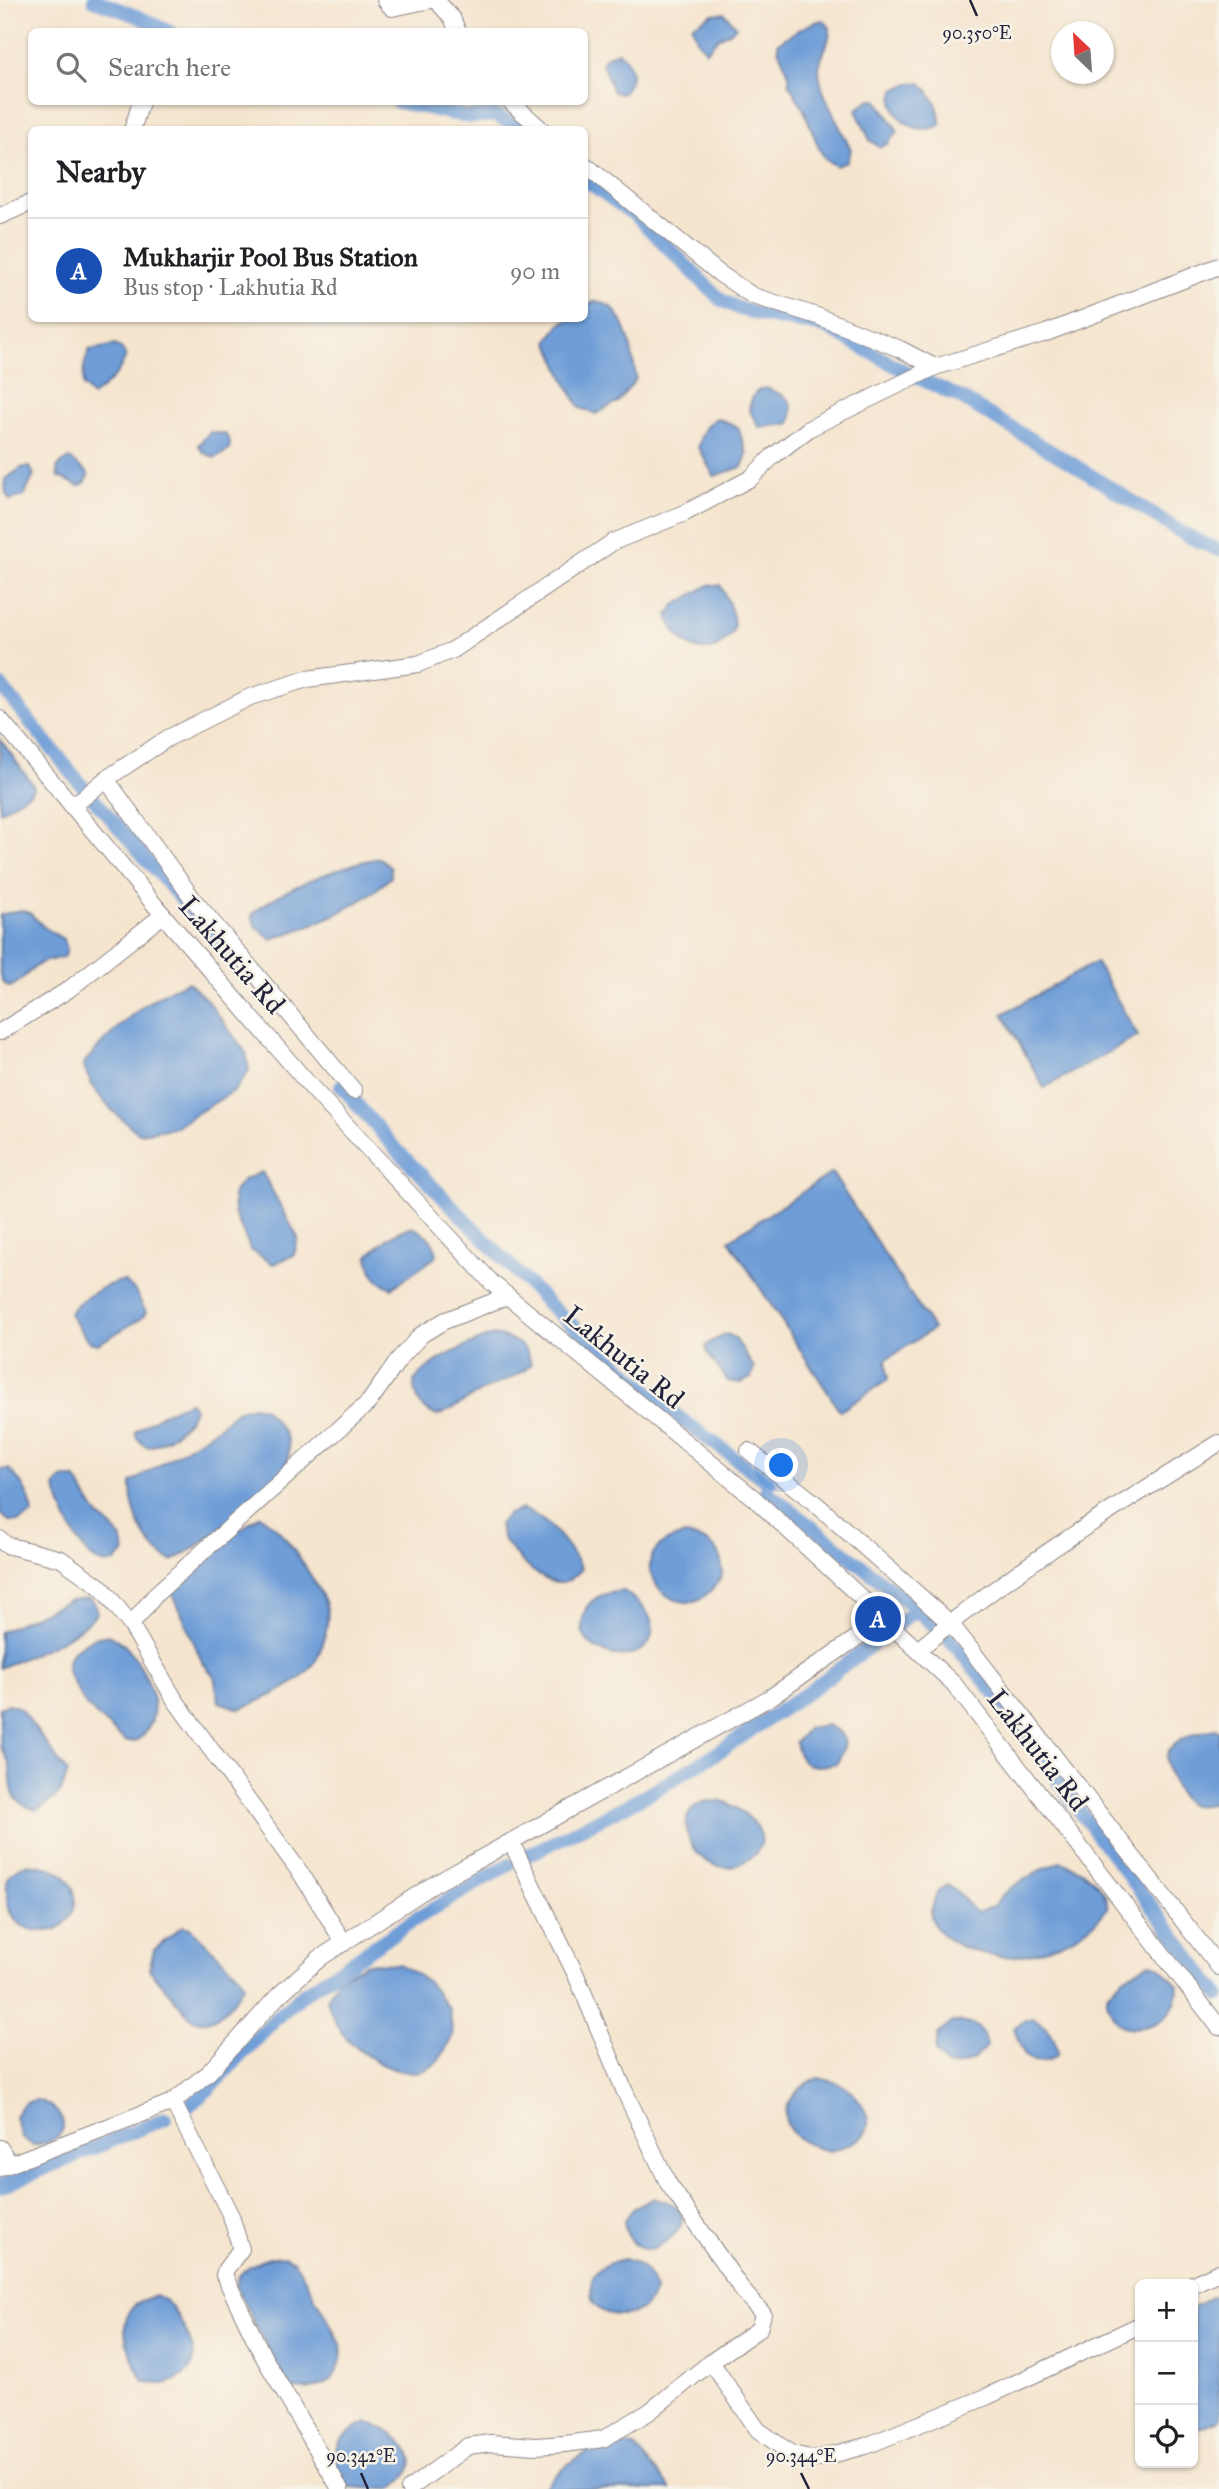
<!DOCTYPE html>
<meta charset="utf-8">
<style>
:root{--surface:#fff;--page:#f6f6f6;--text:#202124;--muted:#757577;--line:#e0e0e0;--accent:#db2777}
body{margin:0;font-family:"IM FELL Great Primer",serif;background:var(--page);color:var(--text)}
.controls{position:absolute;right:21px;bottom:21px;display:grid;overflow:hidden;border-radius:10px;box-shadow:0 2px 5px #0004}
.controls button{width:63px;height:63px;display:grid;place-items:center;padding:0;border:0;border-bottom:2px solid var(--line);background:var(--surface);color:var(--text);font:35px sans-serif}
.compass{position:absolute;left:1051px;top:21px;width:63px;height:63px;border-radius:50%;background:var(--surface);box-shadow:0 2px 5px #0004;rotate:335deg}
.you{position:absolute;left:782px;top:1466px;width:24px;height:24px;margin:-18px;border:5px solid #fff;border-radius:50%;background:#1a73e8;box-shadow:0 0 0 10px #1a73e833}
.badge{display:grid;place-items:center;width:46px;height:46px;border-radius:50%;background:var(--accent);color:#fff;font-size:23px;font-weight:700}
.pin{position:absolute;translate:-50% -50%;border:4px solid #fff;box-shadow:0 2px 7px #0006}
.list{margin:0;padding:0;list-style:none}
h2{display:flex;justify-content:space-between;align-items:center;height:91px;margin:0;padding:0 28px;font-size:30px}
h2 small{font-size:23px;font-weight:400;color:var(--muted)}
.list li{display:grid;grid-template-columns:46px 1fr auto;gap:21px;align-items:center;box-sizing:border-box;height:105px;padding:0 28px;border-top:2px solid var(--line)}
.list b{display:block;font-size:26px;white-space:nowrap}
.list p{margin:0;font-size:23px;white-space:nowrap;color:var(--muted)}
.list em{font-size:23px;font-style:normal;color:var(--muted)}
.icon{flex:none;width:38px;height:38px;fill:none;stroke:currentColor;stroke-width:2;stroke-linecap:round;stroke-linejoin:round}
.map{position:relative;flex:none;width:1219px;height:2489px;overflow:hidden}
.search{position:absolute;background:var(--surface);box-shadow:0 2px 5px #0004;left:28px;top:28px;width:560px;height:77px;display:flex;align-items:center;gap:18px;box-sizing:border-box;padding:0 24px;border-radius:10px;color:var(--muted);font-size:26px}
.panel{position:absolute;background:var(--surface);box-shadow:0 2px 5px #0004;left:28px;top:126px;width:560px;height:196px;border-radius:10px}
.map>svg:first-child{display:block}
.water{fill:#6e9dd7;stroke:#486089;stroke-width:2}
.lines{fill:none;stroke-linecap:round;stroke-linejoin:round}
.canal{stroke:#6e9dd7;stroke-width:14}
.minor-casing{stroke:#8c8485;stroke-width:18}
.minor{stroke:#fff;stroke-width:16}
.ticks{fill:none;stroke:#22223b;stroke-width:2.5}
.labels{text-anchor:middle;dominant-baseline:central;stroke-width:5;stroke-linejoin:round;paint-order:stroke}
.street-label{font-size:28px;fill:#22223b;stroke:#f7f3e8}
.ticks-label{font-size:18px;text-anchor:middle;fill:#22223b;stroke:#f7f3e8;stroke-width:5;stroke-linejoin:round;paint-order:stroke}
</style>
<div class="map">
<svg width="1219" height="2489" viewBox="0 0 1219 2489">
<rect width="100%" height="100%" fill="#f7f3e8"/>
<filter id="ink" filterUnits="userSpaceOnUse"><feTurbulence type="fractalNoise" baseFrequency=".0143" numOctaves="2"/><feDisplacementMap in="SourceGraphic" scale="14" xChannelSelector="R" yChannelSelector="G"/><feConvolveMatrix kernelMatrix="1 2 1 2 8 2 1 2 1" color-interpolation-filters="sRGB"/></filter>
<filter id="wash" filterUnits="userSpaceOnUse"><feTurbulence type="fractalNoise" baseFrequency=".00686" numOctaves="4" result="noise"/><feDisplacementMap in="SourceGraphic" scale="28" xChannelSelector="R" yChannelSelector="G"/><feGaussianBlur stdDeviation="1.57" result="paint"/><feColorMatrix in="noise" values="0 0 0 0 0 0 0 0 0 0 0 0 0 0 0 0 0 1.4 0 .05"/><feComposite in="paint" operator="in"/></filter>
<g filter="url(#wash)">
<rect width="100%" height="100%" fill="#f5e5cf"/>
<g class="water">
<path d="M724,13l12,13 -4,5 -14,7 -12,13 -8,-10 -6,-15 20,-12z"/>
<path d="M824,20l6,8c1,17 -12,29 -11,43 1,24 22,56 32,79l-4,12 -11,4 -11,-7 -7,-13 -14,-36 -15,-26v-10l-11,-25v-6c13,-9 31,-21 46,-23z"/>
<path d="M618,51c15,12 18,30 3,43l-8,-2 -11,-29 2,-5z"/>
<path d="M910,83h11c12,12 20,25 19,42 -23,13 -55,-9 -45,-35z"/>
<path d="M870,99l7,1 21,31 -10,13 -9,3 -9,-7 -14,-30z"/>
<path d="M596,301c6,2 12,3 16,7 17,16 21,49 24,71l-18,23 -22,12 -16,-6 -14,-25 -18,-42c12,-18 14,-23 36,-23l1,-12z"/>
<path d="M115,345l7,4 4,7c-7,18 -18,29 -34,40l-9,-10 1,-20 5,-16z"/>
<path d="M766,388c21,9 31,11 24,36l-31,3 -10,-18c3,-11 4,-19 17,-21z"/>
<path d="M717,418l21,9 9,27 -5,13 -28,9 -16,-29c3,-13 7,-23 19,-29z"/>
<path d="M210,432l15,2 5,7 -1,9 -14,8 -11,-5 -6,-8z"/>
<path d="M70,459l18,14c0,8 -3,11 -10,13l-20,-10 -1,-8 6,-6z"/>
<path d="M23,467h7l4,8 -10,21 -14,4 -4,-6 -1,-15z"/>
<path d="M709,585h11c6,11 18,35 12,48 -2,3 -5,5 -8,8 -22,23 -51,-2 -56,-26l7,-10z"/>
<path d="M0,739l34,47 -3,6 -31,20z"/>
<path d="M380,858l11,10v9c-34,32 -76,48 -120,62l-16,-13 -3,-11c22,-24 96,-52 128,-57z"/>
<path d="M21,910l9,3 15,15 18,11 4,9 -2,8c-7,4 -15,3 -22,6 -12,5 -20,19 -33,25l-7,-4 -3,-8v-60z"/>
<path d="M1096,962l42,74 -94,52 -41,-74z"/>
<path d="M188,982l19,18 39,53 3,18 -14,19 -62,38 -34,5c-25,-19 -47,-39 -56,-69 30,-33 62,-67 105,-82z"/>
<path d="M262,1172l36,66 -4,17 -21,9 -22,-14 -17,-37 -1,-20 10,-13z"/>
<path d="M832,1173l101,156 -47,31 2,20 -48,31 -111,-171z"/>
<path d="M410,1227c13,3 26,14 27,29l-45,32c-17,-7 -21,-14 -24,-32 12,-13 25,-23 42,-29z"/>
<path d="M124,1281l11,10 11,21 -4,6 -44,26 -9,-2 -20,-28c7,-14 40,-32 55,-33z"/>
<path d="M727,1334l8,4 19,30 -3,10 -10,5 -13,-2 -21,-28 -1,-7 6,-5z"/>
<path d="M493,1335c20,4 34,8 38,29 -13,14 -29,17 -45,25 -17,8 -30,20 -49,27 -17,-8 -22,-16 -23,-35 21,-24 50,-34 79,-46z"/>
<path d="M190,1402l5,6c-8,17 -29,37 -49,39l-9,-9 -2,-6c17,-13 34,-23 55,-30z"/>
<path d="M253,1406l11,2c9,11 26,27 25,42 0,5 -1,11 -4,16 -20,28 -82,80 -113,95 -27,-12 -42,-50 -41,-78l85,-54 20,-18z"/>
<path d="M9,1469c12,11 22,29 24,45l-15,8 -9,-1 -9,-8v-43z"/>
<path d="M65,1478h10c8,11 13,23 21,34 14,19 22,12 29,40 -33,41 -62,-39 -70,-65l3,-5z"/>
<path d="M522,1509c25,8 46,35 58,58l1,3c-5,5 -12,12 -19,13 -19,2 -49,-28 -58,-43 -3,-4 -4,-10 -5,-16l9,-10z"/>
<path d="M260,1515c7,6 15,11 21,18 12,14 37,52 44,69 7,17 -2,48 -12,63 -13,20 -51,35 -73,44l-21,-7 -5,-26 -12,-14 -31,-73 21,-23z"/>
<path d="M685,1535c19,4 35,10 37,32 1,7 0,10 -4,15 -4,5 -10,12 -15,15 -35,24 -90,-46 -18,-62z"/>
<path d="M624,1591c14,11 31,23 28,43 -2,11 -7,14 -17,19 -14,6 -40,0 -49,-14 -5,-6 -4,-13 -3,-21 3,-21 21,-25 41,-27z"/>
<path d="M89,1598l6,7 2,8c-26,28 -63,40 -97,55v-36l67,-31z"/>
<path d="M109,1635c6,4 14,7 18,13 18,21 39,61 17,86 -5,6 -11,9 -19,7l-40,-36 -18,-34v-9l6,-11 20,-13z"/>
<path d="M8,1704l12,4 47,64c-4,23 -11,27 -31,38 -27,-9 -24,-19 -26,-43 -1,-8 -6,-13 -9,-20 -1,-10 -1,-27 -1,-39z"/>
<path d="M826,1725c24,10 21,17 11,38 -24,5 -36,7 -42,-20l13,-15z"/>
<path d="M1216,1729l3,2v71c-8,2 -19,5 -27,3 -9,-2 -11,-8 -15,-15 -5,-10 -14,-26 -9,-37 7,-15 33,-22 48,-24z"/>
<path d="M723,1801c28,12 61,43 17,63 -38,18 -75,-44 -39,-61 6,-3 15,-2 22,-2z"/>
<path d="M1060,1862c19,4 50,24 47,47 -17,23 -55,42 -83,46 -28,5 -85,-6 -93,-39 -1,-7 4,-18 7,-25l9,-6 8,5 22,23 16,-7 16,-17 30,-18z"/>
<path d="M26,1864c10,1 23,2 32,7 19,13 23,34 8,51 -5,7 -12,8 -19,9 -26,1 -41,-13 -40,-39 0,-5 -1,-11 2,-16 4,-6 11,-9 17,-12z"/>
<path d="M182,1926l8,2 49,47 5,9c-10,19 -32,48 -54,33l-41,-48 5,-19z"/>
<path d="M367,1963l32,1 29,18 21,27 4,26c-5,9 -10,21 -17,28 -29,25 -79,-9 -97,-34 -6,-8 -9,-21 -12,-30l12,-21z"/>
<path d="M1151,1963l8,3 19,19c0,23 -13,38 -35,42 -7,1 -16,1 -22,-2 -4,-3 -8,-9 -10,-13 -1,-4 -4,-7 -4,-11 -1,-15 32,-34 44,-38z"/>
<path d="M1034,2018c14,10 22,19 24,36 -8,8 -23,11 -32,2 -6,-7 -9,-20 -12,-28l10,-8z"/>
<path d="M953,2022c21,1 28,2 34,24 -12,14 -22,22 -41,19l-11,-14 4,-18z"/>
<path d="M818,2078c8,2 19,3 26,8 17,11 38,42 11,55 -8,4 -18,9 -26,10 -7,0 -14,-4 -20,-7 -4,-3 -10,-5 -14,-9 -23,-21 1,-49 23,-57z"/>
<path d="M37,2100c12,2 34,19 23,34 -6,8 -18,10 -27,11l-11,-7 -7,-21c5,-11 10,-15 22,-17z"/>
<path d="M654,2198c48,9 27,42 -7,52 -15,-5 -21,-13 -23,-29l9,-12z"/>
<path d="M284,2256l10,5 7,11 40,72c5,32 -21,52 -50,44l-13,-19 -42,-82 2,-12c15,-12 27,-18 46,-19z"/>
<path d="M624,2259c17,6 30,14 31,33 -3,6 -7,13 -13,17 -12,9 -38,8 -47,-4 -4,-4 -4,-10 -4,-16 -1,-20 16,-26 33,-30z"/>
<path d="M1219,2293v127l-26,10v-123z"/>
<path d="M156,2296c14,5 19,15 26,28 5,9 11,20 12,31 2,16 -20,29 -35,29 -5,0 -11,-2 -16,-3 -16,-31 -36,-75 13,-85z"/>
<path d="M368,2423c17,4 49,23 43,45 -3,9 -13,16 -19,21l-43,-2c-27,-28 -14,-52 19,-64z"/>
<path d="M613,2444l22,3 36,42h-128c18,-22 42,-40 70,-45z"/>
</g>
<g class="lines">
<g class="canal">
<path d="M94,0l45,17 31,15"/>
<path d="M397,102l71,15 27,-2 30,15"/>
<path d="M584,179l52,37 85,84 19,9 21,6 64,12 83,46 51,24 117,69 111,70 32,14"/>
<path d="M0,685l79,97 156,179"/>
<path d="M341,1086l52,60 155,158 129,112 92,67"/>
<path d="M766,1491l138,108 47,42 58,69 69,99 141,186"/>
<path d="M526,1856l121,-61 73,-44 85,-57 79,-58 32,-27"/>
<path d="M184,2110l25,-21 66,-70 28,-25 111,-74 94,-55"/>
<path d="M0,2187l166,-69"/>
</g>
</g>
</g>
<g filter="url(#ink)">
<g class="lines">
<g class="minor-casing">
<g id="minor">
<path d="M385,0l7,8 39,-8"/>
<path d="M436,0l16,18 6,14"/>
<path d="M511,102l31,28"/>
<path d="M132,130l9,-28"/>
<path d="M584,164l136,110 33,22 64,20 83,33 35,18"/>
<path d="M0,216l32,-14"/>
<path d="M0,719l163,196 149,173 180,195 264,217 198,184 265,343"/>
<path d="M106,779l87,120 161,192"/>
<path d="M72,807l34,-28 62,-41 82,-41 57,-18 111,-15 35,-14 160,-108 72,-29 66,-35 21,-21 38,-29 125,-61 111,-34 173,-67"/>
<path d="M0,1032l68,-42 95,-75"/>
<path d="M749,1451l67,53 134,119 269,344"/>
<path d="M0,1539l6,6 55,14 41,29 29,37 44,75 127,175 42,68"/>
<path d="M131,1625l26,-32 212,-191 31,-44 21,-23 23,-14 64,-25"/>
<path d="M918,1650c92,-79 198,-143 301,-207"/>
<path d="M173,2102l58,114 10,33 -15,20 -2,6 38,79 78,135"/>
<path d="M0,2148l10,16"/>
<path d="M0,2168l173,-66 36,-30 69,-76 42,-38 111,-72 340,-189 113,-78"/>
<path d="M1193,2284l26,-12"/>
<path d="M711,2362l47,68 34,24 23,5 51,-13 120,-49 154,-72"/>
<path d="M409,2489l59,-43 23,-3 45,3 29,-2 38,-5 46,-27 62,-50 48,-33 4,-15 -20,-23 -75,-108 -43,-91 -49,-117 -65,-133"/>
</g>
</g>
<use href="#minor" class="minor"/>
</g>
</g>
<path class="ticks" d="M970,0l7,16M361,2473l7,16M801,2473l8,16"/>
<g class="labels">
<g class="street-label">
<text transform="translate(232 955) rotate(49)">Lakhutia Rd</text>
<text transform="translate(624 1357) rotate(39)">Lakhutia Rd</text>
<text transform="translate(1038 1750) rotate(52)">Lakhutia Rd</text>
</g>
</g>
<g class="ticks-label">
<text x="977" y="39">90.350°E</text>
<text x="361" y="2462">90.342°E</text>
<text x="801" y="2462">90.344°E</text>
</g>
</svg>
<div class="controls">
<button>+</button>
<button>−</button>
<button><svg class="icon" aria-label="locate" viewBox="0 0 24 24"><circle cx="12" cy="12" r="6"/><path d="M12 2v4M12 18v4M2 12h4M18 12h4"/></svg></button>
</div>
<svg class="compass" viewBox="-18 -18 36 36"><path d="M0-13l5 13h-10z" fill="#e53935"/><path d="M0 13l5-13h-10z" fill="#757577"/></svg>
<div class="you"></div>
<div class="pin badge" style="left:878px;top:1619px;background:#1a4fb4">A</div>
<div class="search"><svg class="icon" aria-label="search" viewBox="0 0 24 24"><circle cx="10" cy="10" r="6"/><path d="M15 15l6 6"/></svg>Search here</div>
<section class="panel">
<h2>Nearby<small></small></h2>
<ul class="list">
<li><span class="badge" style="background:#1a4fb4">A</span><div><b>Mukharjir Pool Bus Station</b><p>Bus stop · Lakhutia Rd</p></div><em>90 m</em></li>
</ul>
</section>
</div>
